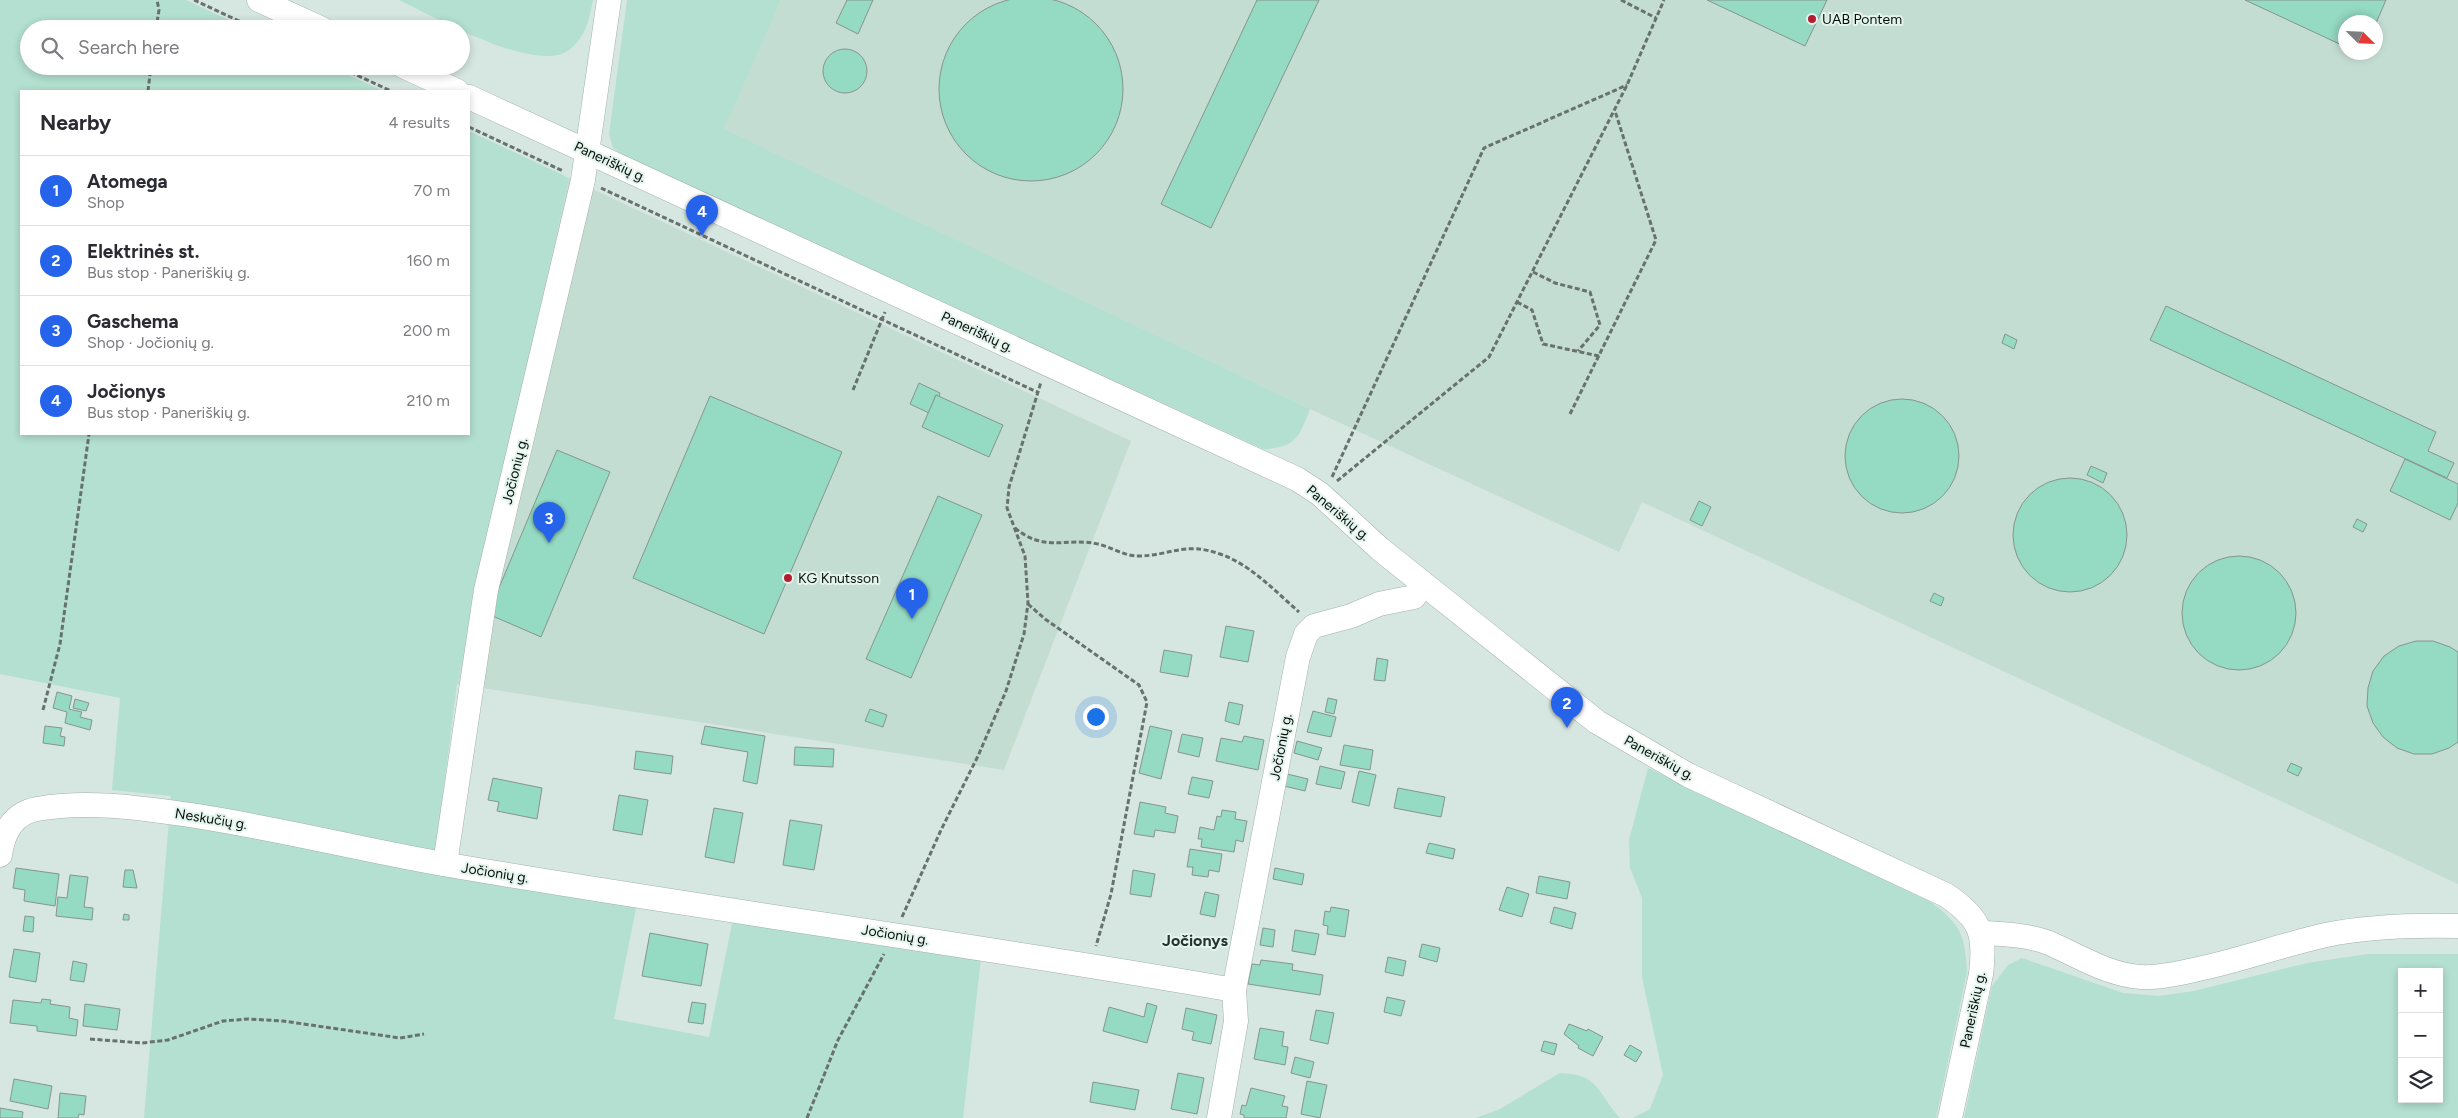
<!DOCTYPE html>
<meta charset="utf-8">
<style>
:root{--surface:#fff;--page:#f2f2f3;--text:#2b2b33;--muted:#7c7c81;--line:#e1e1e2;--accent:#2563eb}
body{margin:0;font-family:Figtree,sans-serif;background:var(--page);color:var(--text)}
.controls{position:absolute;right:15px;bottom:15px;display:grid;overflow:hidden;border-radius:0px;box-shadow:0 2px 8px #0003}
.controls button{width:45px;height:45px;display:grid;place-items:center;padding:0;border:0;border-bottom:1px solid var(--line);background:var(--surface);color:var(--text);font:25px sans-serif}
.compass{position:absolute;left:2338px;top:15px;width:45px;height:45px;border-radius:50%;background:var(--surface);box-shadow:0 2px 8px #0003;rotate:114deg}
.you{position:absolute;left:1095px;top:716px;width:18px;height:18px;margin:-12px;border:4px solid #fff;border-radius:50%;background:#1a73e8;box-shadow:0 0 0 8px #1a73e833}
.badge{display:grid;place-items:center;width:32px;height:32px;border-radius:50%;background:var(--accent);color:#fff;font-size:16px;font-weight:700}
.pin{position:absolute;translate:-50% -41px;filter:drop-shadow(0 1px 2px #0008)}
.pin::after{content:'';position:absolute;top:26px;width:18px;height:15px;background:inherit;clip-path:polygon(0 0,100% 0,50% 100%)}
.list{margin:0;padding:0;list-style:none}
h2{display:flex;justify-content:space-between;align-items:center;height:65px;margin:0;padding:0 20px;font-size:21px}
h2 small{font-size:16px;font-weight:400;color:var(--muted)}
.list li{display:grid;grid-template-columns:32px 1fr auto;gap:15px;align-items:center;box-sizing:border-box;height:70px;padding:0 20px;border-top:1px solid var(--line)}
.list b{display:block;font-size:19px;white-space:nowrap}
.list p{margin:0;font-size:16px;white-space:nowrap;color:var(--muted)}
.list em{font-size:16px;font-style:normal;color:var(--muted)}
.icon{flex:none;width:28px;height:28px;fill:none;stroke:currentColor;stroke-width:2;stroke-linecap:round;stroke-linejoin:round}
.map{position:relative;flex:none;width:2458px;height:1118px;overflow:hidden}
.search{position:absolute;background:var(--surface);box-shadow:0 2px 8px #0003;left:20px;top:20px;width:450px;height:55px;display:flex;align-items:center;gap:12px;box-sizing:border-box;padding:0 18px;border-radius:28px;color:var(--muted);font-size:19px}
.panel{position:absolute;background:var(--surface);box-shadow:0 2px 8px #0003;left:20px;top:90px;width:450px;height:345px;border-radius:0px}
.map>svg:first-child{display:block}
.built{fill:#c4ddd3;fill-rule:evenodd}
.green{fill:#b3e0d0;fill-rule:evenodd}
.building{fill:#95dac3;stroke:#86958f}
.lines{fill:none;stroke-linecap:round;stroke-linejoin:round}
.minor-casing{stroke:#a1b1ab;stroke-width:25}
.path{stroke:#67726e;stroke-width:3;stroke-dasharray:5 2.5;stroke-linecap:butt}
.minor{stroke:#fff;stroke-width:24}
.poi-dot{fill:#b11e30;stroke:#e3f4ed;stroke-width:2}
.labels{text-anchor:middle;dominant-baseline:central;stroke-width:4;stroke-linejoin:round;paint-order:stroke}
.poi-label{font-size:14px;fill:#070d0b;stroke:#e3f4ed;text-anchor:start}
.street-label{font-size:14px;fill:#070d0b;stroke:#e3f4ed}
.quarter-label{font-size:16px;font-weight:bold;fill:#26332f;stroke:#e3f4ed}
</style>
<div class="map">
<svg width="2458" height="1118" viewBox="0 0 2458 1118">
<rect width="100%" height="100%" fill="#d6e6e0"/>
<g class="built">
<path d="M781,0h1677v884l-816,-382 -23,50 -309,-143 -587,-280zM2346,22h30v30h-30z"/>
<path d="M569,178l562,263 -127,329 -547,-86z"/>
</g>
<g class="green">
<path d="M0,0h186l62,29h-219v37h300l54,25h-362v343h448v-303l100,47 -112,506 -24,187 204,32 -23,116 95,18 24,-118 248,39 -18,160h-819l27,-322 -59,-6 8,-92 -120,-24z"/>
<path d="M399,0h194c-4,20 -7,37 -24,50 -33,25 -136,-34 -170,-50z"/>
<path d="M627,0h154l-57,129 586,280c-11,28 -14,39 -47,40l-635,-291 -15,-10 -4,-14z"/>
<path d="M1648,768l283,134c30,23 34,33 36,70l-31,146h-303l17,-9 13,-34 -21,-98v-79l-12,-30 -1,-28z"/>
<path d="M2368,954h90v164h-494l28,-132 16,-21 14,-7 101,35 36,3 35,-5 113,-28zM2402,972h37v127h-37z"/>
<path d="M1560,1073c40,1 37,20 60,45h-144l24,-9z"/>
</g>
<g class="building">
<circle cx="1031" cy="89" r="92"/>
<path d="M847,0h26l-15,34 -22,-11z"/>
<path d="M1257,0h62l-108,228 -50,-24z"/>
<path d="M1707,0h120l-22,46z"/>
<path d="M2245,0h141l-10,23 -30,-1v25z"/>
<circle cx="845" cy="71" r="22"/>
<path d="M2166,306l270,126 -8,19 26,12 -7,15 -297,-138z"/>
<path d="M2005,334l12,6 -3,9 -12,-6z"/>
<path d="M919,383l21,10 -1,4 -3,-2 -7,18 -19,-9z"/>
<path d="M936,395l67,30 -14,32 -67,-30z"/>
<path d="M710,396l132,56 -78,182 -131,-56z"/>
<circle cx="1902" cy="456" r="57"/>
<path d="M557,450l53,22 -69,165 -53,-23z"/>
<path d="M2405,459l53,25v19l-8,17 -60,-29z"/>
<path d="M2091,466l16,7 -4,10 -16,-8z"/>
<circle cx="2070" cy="535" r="57"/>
<path d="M938,496l44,19 -71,163 -45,-19z"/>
<path d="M1699,501l12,6 -9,19 -12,-6z"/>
<path d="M2357,519l10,5 -4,8 -10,-5z"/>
<circle cx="2239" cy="613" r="57"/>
<path d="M1934,593l10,5 -3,8 -11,-5z"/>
<path d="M1226,626l28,5 -6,31 -28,-5z"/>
<path d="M2416,641h17l17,6 8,5v90l-9,6 -17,6h-18l-17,-6 -14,-11 -10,-14 -6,-17 1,-18 5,-17 11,-15 15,-10z"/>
<path d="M1164,650l28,5 -4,22 -28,-5z"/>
<path d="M1377,658l11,2 -3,21 -11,-1z"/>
<path d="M57,692l15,4 -3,13 13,3 -2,5 12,3 -2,10 -25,-7 2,-11 -14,-4z"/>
<path d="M1328,698l9,2 -3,14 -9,-2z"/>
<path d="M75,699l14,4 -3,8 -13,-3z"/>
<path d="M1229,702l14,3 -4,20 -14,-4z"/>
<path d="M870,709l17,6 -4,12 -18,-6z"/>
<path d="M1313,711l23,6 -5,20 -24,-5z"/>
<path d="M45,726l17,2 -2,8 5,1 -1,9 -21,-3z"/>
<path d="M705,726l60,10 -8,48 -14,-3 5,-29 -47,-8z"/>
<path d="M1150,726l22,5 -11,48 -22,-6z"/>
<path d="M1182,734l21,4 -4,19 -21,-5z"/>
<path d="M1244,736l20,4 -6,30 -42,-9 5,-23 21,4z"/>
<path d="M1297,741l25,7 -4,12 -24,-7z"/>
<path d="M1344,745l29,5 -3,20 -30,-5z"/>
<path d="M795,747l39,2 -1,18 -39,-2z"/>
<path d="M636,751l37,5 -2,18 -37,-5z"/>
<path d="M2291,763l11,5 -4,8 -11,-5z"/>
<path d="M1320,766l25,6 -4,17 -25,-5z"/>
<path d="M1359,771l17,4 -7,31 -17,-4z"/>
<path d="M1287,774l21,5 -3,12 -21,-5z"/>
<path d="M1192,777l21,4 -4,17 -21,-4z"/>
<path d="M493,778l49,10 -5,31 -40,-8 2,-9 -11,-2z"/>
<path d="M1398,788l47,9 -4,20 -47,-9z"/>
<path d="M619,795l29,5 -6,35 -29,-5z"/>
<path d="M1140,802l26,5 -1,6 13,3 -3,17 -20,-3 -1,7 -20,-3z"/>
<path d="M714,808l29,5 -9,50 -29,-6z"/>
<path d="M1222,810l14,2 -1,7 12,2 -4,21 -7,-2 -2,12 -33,-5 1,-8h-4l2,-12 14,3 3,-14 4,1z"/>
<path d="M790,820l32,5 -8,45 -31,-5z"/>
<path d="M1429,843l26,6 -2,10 -27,-6z"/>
<path d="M1190,849l32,5 -3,18 -10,-2 -1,7 -16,-2 1,-8h-6z"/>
<path d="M16,868l43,6 -4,32 -31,-5 1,-11 -12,-2z"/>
<path d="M1275,868l29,6 -2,11 -29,-6z"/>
<path d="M125,870h8l4,18 -14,-1z"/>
<path d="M1133,870l22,4 -4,23 -21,-3z"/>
<path d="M70,875l18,2 -4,30 9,1 -1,12 -36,-4 2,-19 9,1z"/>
<path d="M1539,876l31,6 -3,17 -31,-6z"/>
<path d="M1507,887l22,7 -7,23 -23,-7z"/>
<path d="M1205,892l14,3 -4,22 -15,-3z"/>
<path d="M1331,907l18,3 -4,27 -18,-3 1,-8 -5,-1 2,-14 5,1z"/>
<path d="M1554,907l22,6 -4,16 -22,-6z"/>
<path d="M124,914l5,1v5h-6z"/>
<path d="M25,916l9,1 -1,15 -10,-1z"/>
<path d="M1263,928l12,2 -2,17 -13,-2z"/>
<path d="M1295,930l24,4 -4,21 -23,-4z"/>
<path d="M650,933l58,11 -7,42 -59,-10z"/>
<path d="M1422,944l18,4 -3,14 -18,-5z"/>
<path d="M14,949l26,4 -4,29 -27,-5z"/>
<path d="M1388,957l18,4 -3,15 -18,-4z"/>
<path d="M1261,960l32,4 -1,6 31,5 -3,20 -72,-11 4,-20 8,1z"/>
<path d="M73,961l14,3 -3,18 -14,-2z"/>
<path d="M1387,997l18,4 -4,15 -17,-4z"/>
<path d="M42,999l9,1 -1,4 20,3 -1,11 9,2 -2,16 -39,-5v-5l-27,-3 3,-23 28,3z"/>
<path d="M692,1002l14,2 -3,20 -15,-2z"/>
<path d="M1147,1003l10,3 -10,37 -44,-12 6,-24 35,10z"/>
<path d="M85,1004l35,5 -3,21 -34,-4z"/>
<path d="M1186,1008l31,7 -6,29 -19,-4 2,-8 -12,-3z"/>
<path d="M1316,1010l18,3 -6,31 -18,-4z"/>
<path d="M1569,1024l18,7 1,-2 15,8 -10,19 -15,-8 1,-2 -15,-12z"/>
<path d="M1260,1028l24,4 -2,14 6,1 -3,18 -31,-6z"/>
<path d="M1544,1041l13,3 -3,11 -13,-4z"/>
<path d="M1630,1045l12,7 -6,10 -12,-7z"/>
<path d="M1295,1057l19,5 -4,16 -19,-5z"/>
<path d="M1178,1073l26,5 -7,36 -26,-5z"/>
<path d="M14,1079l38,7 -4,23 -38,-8z"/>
<path d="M1307,1081l20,4 -7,33 -19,-4z"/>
<path d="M1093,1082l46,8 -4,20 -45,-8z"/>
<path d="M1251,1088l34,8 -3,10 6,1 -2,11h-42v-3l-4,-1 2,-9 4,1z"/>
<path d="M60,1093l26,3 -2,19 -5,-1 -1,4h-20z"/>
<path d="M0,1108l23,4 -1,6h-22z"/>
</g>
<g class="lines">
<g class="minor-casing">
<g id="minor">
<path d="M259,0l63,29"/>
<path d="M403,66l54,25"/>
<path d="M469,97l828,382 23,15 60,55 217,173 91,53 258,120c34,23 40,38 35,79l-31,144"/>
<path d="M0,855c3,-22 13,-42 37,-46 51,-9 103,-1 153,6 87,13 172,35 259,50 261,45 524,79 785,125"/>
<path d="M445,864l41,-274 97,-410 26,-180"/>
<path d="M1982,933c22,1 46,2 67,10 30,13 59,32 92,34 17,1 36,-3 53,-7 45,-9 87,-25 132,-35 43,-9 88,-10 132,-9"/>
<path d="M1219,1118l17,-97 -2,-31 64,-333 8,-23 8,-8 37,-10 28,-12 35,-7 9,-13"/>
</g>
</g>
<g class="path">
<path d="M194,0l62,29"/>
<path d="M1621,0l35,18"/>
<path d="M156,29l3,-19 -2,-10"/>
<path d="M337,66l54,25"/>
<path d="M148,91l3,-25"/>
<path d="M469,127l94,44"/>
<path d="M601,188l436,204"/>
<path d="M1533,272l22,11 35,9 10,33 -22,26"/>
<path d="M1517,302l15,8 11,34 56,12"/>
<path d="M853,390l32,-78"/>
<path d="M1570,414l86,-174 -41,-129"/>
<path d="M1332,477l152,-329 143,-63"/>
<path d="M1337,481l152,-124 138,-272 37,-85"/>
<path d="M1015,528c30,25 51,9 83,16 13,3 26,12 40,12 32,0 46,-15 82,-2 30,10 56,38 79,58"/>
<path d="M1028,604l17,15 94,66 8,17 -36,192 -15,52"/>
<path d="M43,710l17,-66 29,-210"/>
<path d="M902,917l39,-87 37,-74 28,-65 18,-57 4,-31 -3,-47 -18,-48 2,-21 32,-105"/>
<path d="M90,1039l52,4 26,-3 55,-19 25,-2 35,2 117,17 24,-4"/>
<path d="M807,1118l31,-78 46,-86"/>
</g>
<use href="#minor" class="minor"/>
</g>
<g class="poi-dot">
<circle cx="1812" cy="19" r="5"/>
<circle cx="788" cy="578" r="5"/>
</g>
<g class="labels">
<g class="poi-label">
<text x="1822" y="19">UAB Pontem</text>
<text x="798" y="578">KG Knutsson</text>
</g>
<g class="street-label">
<text transform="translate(610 162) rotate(25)">Paneriškių g.</text>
<text transform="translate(977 332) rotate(25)">Paneriškių g.</text>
<text transform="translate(515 471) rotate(-76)">Jočionių g.</text>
<text transform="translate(1338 513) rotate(40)">Paneriškių g.</text>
<text transform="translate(1281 747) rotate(-79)">Jočionių g.</text>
<text transform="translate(1659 758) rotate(29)">Paneriškių g.</text>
<text transform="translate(211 819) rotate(9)">Neskučių g.</text>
<text transform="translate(495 873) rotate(9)">Jočionių g.</text>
<text transform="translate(895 935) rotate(9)">Jočionių g.</text>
<text transform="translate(1973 1010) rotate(-78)">Paneriškių g.</text>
</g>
<g class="quarter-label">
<text x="1195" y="940">Jočionys</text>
</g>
</g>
</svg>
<div class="controls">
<button>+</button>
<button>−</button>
<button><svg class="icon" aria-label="layers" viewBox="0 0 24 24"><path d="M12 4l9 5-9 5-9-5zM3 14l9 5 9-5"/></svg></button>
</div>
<svg class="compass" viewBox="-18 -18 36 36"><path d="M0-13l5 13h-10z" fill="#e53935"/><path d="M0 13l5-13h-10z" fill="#7c7c81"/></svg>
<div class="you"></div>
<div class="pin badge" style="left:912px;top:619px">1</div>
<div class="pin badge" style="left:1567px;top:728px">2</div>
<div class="pin badge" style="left:549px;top:543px">3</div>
<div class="pin badge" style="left:702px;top:236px">4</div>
<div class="search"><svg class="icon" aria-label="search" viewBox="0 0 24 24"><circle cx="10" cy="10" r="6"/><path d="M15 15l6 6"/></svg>Search here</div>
<section class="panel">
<h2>Nearby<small>4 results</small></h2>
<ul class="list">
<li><span class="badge">1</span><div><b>Atomega</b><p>Shop</p></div><em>70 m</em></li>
<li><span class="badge">2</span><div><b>Elektrinės st.</b><p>Bus stop · Paneriškių g.</p></div><em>160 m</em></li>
<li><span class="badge">3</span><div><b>Gaschema</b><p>Shop · Jočionių g.</p></div><em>200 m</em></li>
<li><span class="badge">4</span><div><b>Jočionys</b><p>Bus stop · Paneriškių g.</p></div><em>210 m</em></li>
</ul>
</section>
</div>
